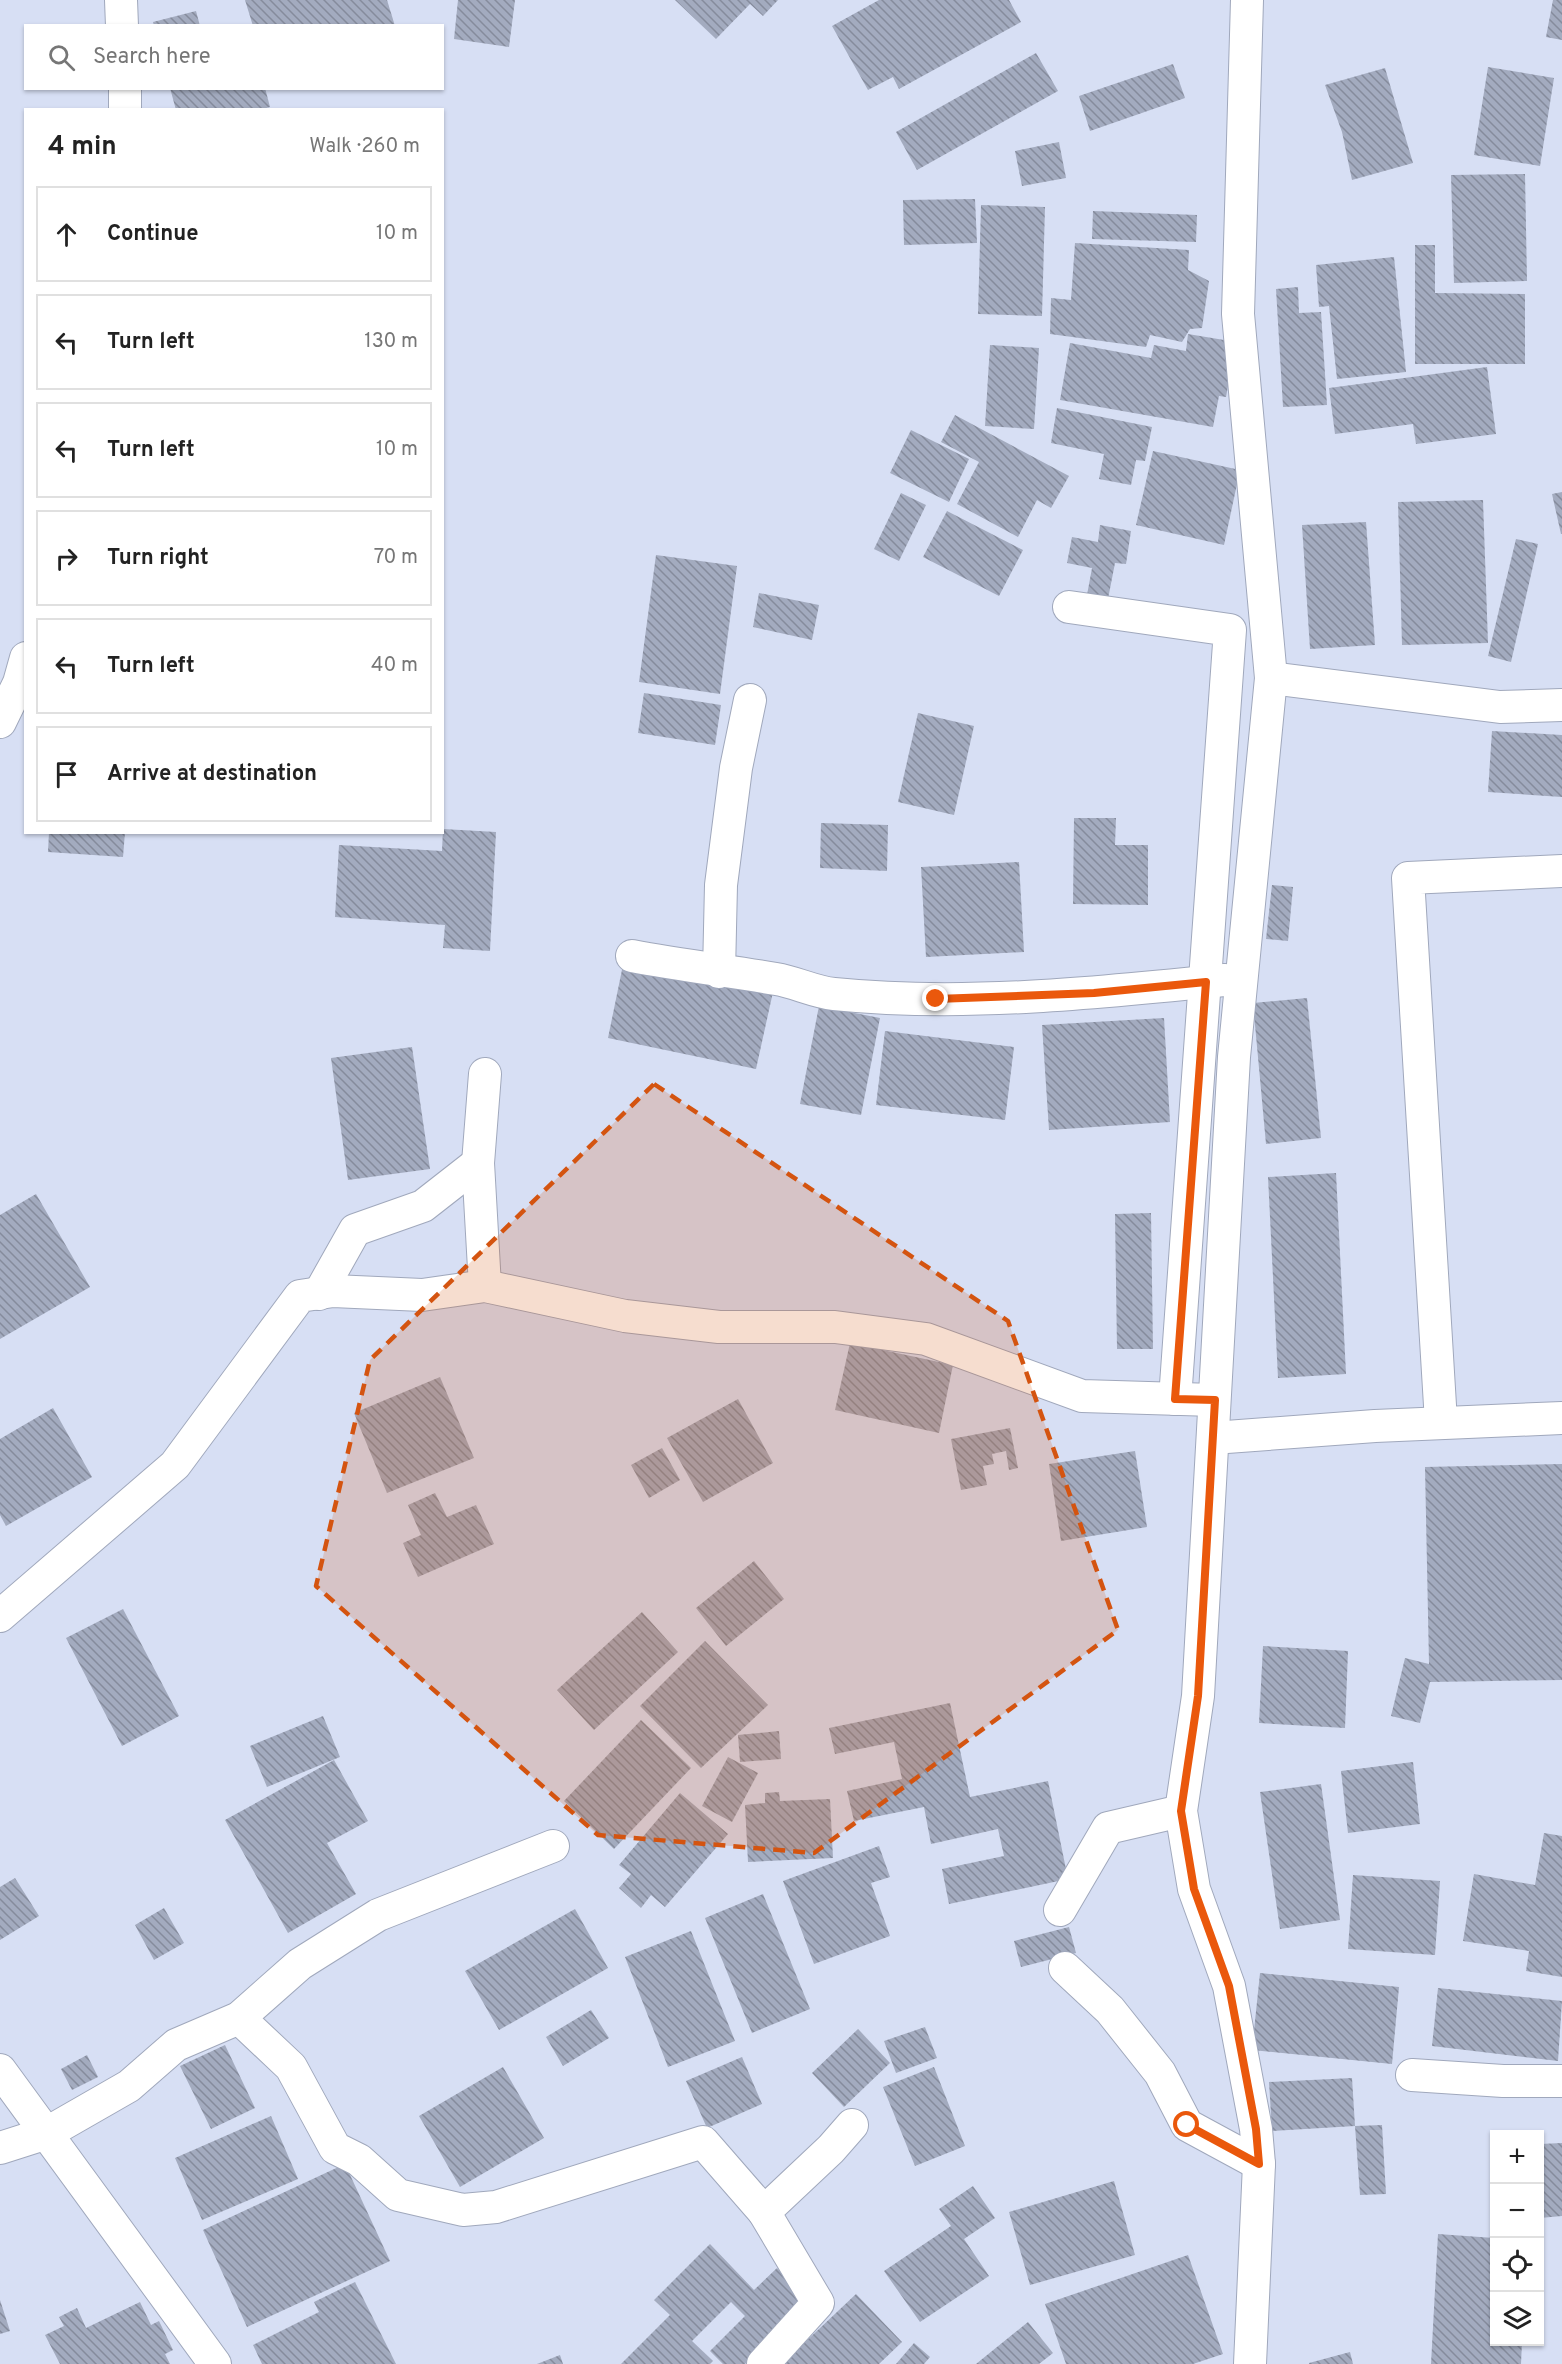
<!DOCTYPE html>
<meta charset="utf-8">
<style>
:root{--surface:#fff;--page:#f6f6f6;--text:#222;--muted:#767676;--line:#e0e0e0}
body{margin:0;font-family:Overpass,sans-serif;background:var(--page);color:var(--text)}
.controls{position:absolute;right:18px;bottom:18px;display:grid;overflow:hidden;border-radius:0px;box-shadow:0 2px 4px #0004}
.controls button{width:54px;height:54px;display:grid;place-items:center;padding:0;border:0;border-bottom:2px solid var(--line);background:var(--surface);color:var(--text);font:30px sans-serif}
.stop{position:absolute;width:18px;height:18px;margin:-14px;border:4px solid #ea580c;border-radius:50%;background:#fff}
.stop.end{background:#ea580c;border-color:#fff;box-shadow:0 2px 6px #0008}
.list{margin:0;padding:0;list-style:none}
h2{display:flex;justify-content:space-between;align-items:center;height:78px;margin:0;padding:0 24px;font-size:26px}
h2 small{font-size:20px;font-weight:400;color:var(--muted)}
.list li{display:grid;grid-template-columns:39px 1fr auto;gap:18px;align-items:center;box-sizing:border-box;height:96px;margin:0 12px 12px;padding:0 12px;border:2px solid var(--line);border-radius:0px}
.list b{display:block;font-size:22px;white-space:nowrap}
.list em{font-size:20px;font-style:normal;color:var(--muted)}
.icon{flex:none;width:33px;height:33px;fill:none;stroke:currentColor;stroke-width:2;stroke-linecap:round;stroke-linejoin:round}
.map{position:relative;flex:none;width:1562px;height:2364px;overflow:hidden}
.search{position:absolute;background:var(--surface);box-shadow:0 2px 4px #0004;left:24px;top:24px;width:420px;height:66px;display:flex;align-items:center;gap:15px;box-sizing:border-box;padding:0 21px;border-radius:0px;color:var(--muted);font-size:22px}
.panel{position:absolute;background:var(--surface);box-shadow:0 2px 4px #0004;left:24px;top:108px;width:420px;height:726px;border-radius:0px}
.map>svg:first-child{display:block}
.building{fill:url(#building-back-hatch)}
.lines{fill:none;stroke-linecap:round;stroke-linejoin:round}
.street-casing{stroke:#a0a8bc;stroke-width:34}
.street{stroke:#fff;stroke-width:32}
.route{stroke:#ea580c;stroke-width:8}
.marked{fill:#d45410;fill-opacity:0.2;stroke:#d45410;stroke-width:4.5;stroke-dasharray:12 8;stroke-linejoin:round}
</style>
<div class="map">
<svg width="1562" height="2364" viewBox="0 0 1562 2364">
<defs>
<pattern id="building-back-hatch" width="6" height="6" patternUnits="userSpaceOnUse" patternTransform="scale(1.5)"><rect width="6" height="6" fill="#a3abbf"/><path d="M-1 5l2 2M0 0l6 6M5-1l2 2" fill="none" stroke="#858b9c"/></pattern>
</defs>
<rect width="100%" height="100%" fill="#d7dff4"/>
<g class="building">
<path d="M245,0h142l8,26h-142z"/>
<path d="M458,0h57l-6,47 -55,-8z"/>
<path d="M675,0h103l-15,16 -13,-12 -34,35z"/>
<path d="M879,0h130l12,22 -122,67 -6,-12 -25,13 -36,-64z"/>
<path d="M1553,0h9v40l-16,-3z"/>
<path d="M196,11l4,15h-46l-1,-4z"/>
<path d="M1036,53l22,38 -141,79 -21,-38z"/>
<path d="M1173,64l12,34 -95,33 -11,-35z"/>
<path d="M1488,67l66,11 -14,88 -66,-11z"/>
<path d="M1385,68l28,95 -61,17 -10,-48 -17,-47z"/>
<path d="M170,88h95l5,19 -11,3h-83z"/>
<path d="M1059,142l7,36 -44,8 -7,-35z"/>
<path d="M1525,174l2,107 -73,2 -3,-108z"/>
<path d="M975,199l2,44 -73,2 -1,-45z"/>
<path d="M981,205l64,2 -3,109 -64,-2z"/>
<path d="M1093,211l104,4 -1,27 -104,-3z"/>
<path d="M1075,243l114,7 -1,20 21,11 -7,47 -12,1 -8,13 -32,-7 -4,12 -96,-13 1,-36 20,2z"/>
<path d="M1415,245h20v48l90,1v70h-110z"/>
<path d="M1394,257l12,115 -69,7 -8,-73 -10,1 -3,-42z"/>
<path d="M1298,287l1,26 22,-1 6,93 -44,2 -7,-118z"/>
<path d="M1188,334l48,8 -10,55 -7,-1 -6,31 -153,-27 10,-57 81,15 3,-13 32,6z"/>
<path d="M990,345l49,3 -5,81 -49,-3z"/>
<path d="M1487,367l9,67 -80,10 -3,-20 -78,10 -6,-46z"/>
<path d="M1057,408l95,19 -7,34 -9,-1 -5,25 -32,-6 5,-25 -53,-11z"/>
<path d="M955,415l114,61 -18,32 -14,-8 -19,37 -61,-33 22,-42 -38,-20z"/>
<path d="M911,430l58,29 -20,43 -59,-29z"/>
<path d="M1153,451l87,19 -16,75 -88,-20z"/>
<path d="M1562,492v42h-1l-9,-40z"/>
<path d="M901,493l25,12 -27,56 -25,-12z"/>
<path d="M1483,500l5,143 -86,2 -4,-143z"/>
<path d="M947,511l76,39 -24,46 -76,-39z"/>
<path d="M1366,522l9,123 -65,4 -8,-124z"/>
<path d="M1100,525l31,6 -5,33 -11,-1 -7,36 -21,-4 5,-27 -25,-5 5,-26 26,5z"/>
<path d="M1516,539l22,5 -27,118 -23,-6z"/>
<path d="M656,555l81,11 -17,128 -81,-12z"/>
<path d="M759,593l60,12 -7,35 -59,-13z"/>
<path d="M644,693l77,12 -6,40 -77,-12z"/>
<path d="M918,713l56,13 -20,89 -56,-13z"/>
<path d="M1492,731l70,4v62l-74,-5z"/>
<path d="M1074,818h42l-1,27h33v60l-75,-1z"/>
<path d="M821,823l67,2 -1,46 -67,-3z"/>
<path d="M443,829l53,3 -6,119 -47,-3 2,-23 -110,-8 4,-72 103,6z"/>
<path d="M49,832h76l-2,25 -75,-5z"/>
<path d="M1019,862l5,90 -98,5 -5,-90z"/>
<path d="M1272,885l21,2 -5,54 -22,-2z"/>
<path d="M624,960l149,32 -17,77 -148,-31z"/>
<path d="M1307,998l14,140 -55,6 -13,-141z"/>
<path d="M819,1006l61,12 -19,97 -61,-11z"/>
<path d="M1164,1018l6,104 -121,8 -7,-105z"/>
<path d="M885,1031l129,16 -9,73 -129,-15z"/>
<path d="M412,1047l18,122 -82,11 -17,-122z"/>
<path d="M1336,1173l10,201 -68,4 -10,-201z"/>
<path d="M36,1194l54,93 -90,52v-124z"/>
<path d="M1151,1213l2,136h-36l-2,-135z"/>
<path d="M850,1343l103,22 -14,68 -104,-23z"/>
<path d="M440,1377l34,81 -87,35 -33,-80z"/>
<path d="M738,1399l35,64 -70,39 -36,-64z"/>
<path d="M53,1408l39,69 -86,49 -6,-11v-76z"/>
<path d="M1010,1428l8,40 -9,2 -3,-19 -14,3 2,10 -11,2 4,19 -26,5 -10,-51z"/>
<path d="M662,1448l18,32 -31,18 -18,-33z"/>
<path d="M1135,1451l12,76 -86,14 -12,-77z"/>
<path d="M1562,1464v216l-132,2 -10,41 -29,-7 14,-58 24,6 -4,-197z"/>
<path d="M435,1493l12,24 29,-12 18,39 -76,33 -15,-34 18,-8 -13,-30z"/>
<path d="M754,1561l30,38 -58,47 -30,-38z"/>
<path d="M123,1609l56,107 -57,30 -56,-108z"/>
<path d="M642,1612l36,40 -84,78 -37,-40z"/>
<path d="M705,1641l63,64 -67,63 -61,-62z"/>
<path d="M1263,1646l85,5 -3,77 -86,-5z"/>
<path d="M950,1703l20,94 78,-16 20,98 -119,25 -7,-35 62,-13 -6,-27 -67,15 -7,-37 -70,14 -7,-30 55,-12 -8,-37 -59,12 -6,-26z"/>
<path d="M323,1716l17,41 -73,30 -17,-41z"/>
<path d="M641,1720l50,48 -77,81 -50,-48z"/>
<path d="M779,1731l2,28 -41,3 -2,-27z"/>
<path d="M728,1757l30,16 -26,49 -30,-16z"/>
<path d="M334,1760l34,61 -41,22 29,51 -68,39 -63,-113z"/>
<path d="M1413,1762l7,62 -72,9 -7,-62z"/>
<path d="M1321,1784l19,136 -60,9 -20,-137z"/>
<path d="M779,1792l1,9 50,-2 3,59 -85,4 -3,-57 20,-2v-10z"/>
<path d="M680,1793l48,41 -63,73 -14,-12 -10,13 -22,-20 12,-14 -12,-9z"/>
<path d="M1544,1833l18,3v141l-36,-6 3,-20 -66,-10 11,-67 61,11z"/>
<path d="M879,1846l11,31 -19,6 19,53 -76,28 -31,-83z"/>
<path d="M1353,1875l87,6 -5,74 -87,-6z"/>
<path d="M15,1878l24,38 -39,24v-53z"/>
<path d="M763,1894l47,115 -58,24 -47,-115z"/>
<path d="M164,1908l20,35 -30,17 -19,-35z"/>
<path d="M575,1909l33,59 -109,62 -34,-59z"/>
<path d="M1069,1927l7,26 -55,14 -7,-26z"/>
<path d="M691,1931l44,110 -67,26 -43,-110z"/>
<path d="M1260,1973l139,14 -7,77 -140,-14z"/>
<path d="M1438,1988l124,13 -4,60 -126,-15z"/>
<path d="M591,2010l18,28 -46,28 -17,-29z"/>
<path d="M925,2027l12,31 -41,15 -12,-32z"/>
<path d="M858,2029l32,34 -46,44 -32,-34z"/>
<path d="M225,2045l30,63 -44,21 -31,-63z"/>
<path d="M87,2055l11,22 -26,13 -11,-21z"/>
<path d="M742,2057l20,47 -55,24 -21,-47z"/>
<path d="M503,2067l41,71 -84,49 -41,-71z"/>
<path d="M934,2067l31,79 -50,20 -32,-79z"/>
<path d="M1352,2078l3,48 27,-1 4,69 -26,1 -5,-69 -83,5 -3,-49z"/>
<path d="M271,2116l27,63 -96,41 -27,-62z"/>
<path d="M1562,2143v73l-22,2v-74z"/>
<path d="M345,2164l45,97 -143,66 -44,-97z"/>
<path d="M1114,2181l21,74 -105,30 -21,-73z"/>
<path d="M973,2186l22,32 -31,21 25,37 -69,46 -36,-51 67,-45 -12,-17z"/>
<path d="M1438,2234l56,4v104h28l-1,22h-90z"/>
<path d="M710,2244l44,46 23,-22 32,32 -64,64h-22l-13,-13 35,-35 -14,-14 -39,39 21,20 -3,3h-89l49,-49 -16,-15z"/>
<path d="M1188,2255l35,99 -30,10h-127l-21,-60z"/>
<path d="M355,2282l41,82h-134l-9,-19 66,-33 -5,-10z"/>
<path d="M856,2294l46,48 -23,22h-97z"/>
<path d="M0,2300l10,31 -10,3z"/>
<path d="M140,2302l11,23 8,-4 14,29 -8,4 5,10h-110l-15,-29 19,-9 -5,-9 18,-9 9,20z"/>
<path d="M1028,2322l25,31 -14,11h-63z"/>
<path d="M914,2343l16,14 -6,7h-28z"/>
<path d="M1350,2352l3,12h-44v-1z"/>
<path d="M560,2355l3,9h-26z"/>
</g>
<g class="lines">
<g class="street-casing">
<g id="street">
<path d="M121,0l1,26"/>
<path d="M1247,0l-9,314 33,364 -37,379 -36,639 -17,115 13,78 35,97 27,143 3,35 -9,200"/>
<path d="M125,88v22"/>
<path d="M1069,607l161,23 -55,769"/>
<path d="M1271,678l229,29 62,-2"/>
<path d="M0,722l19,-39 7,-25"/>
<path d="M632,956c48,9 96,15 144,23 19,3 38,13 58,15 129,13 262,-1 391,-14"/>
<path d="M719,972l2,-87 15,-117 14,-68"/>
<path d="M485,1286l-7,-123 7,-89"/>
<path d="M319,1294l36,-64 68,-24 55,-43"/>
<path d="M1441,1422l-33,-544 154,-7"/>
<path d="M1213,1438l162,-12 187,-8"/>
<path d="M0,1616l175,-151 125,-169 33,-5 89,4 63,-9 140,30 94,11h116l91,12 156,57 132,4"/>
<path d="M1060,1910l48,-82 73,-17"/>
<path d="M1065,1968l45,42 50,63 27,52 72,39"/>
<path d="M239,2018l52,49 44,81 24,12 39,35 65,15 33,-3 207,-65 61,70"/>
<path d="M0,2070l215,294"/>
<path d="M1412,2075l91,6h59"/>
<path d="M0,2148l47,-15 82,-47 47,-41 63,-27 61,-54 78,-49 175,-69"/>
<path d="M763,2364l55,-61 -54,-91 67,-63 21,-24"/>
</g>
</g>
<use href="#street" class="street"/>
</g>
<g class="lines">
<path class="route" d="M936,999l158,-6 112,-11 -31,417 40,1 -17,296 -17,115 13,78 35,97 27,143 3,35 -72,-39"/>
</g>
<path class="marked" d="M654,1084l354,237 110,309 -304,223 -216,-18 -282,-249 54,-226z"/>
</svg>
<div class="controls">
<button>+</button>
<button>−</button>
<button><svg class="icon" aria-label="locate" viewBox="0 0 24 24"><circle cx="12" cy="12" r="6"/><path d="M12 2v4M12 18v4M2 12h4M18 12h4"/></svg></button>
<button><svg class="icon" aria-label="layers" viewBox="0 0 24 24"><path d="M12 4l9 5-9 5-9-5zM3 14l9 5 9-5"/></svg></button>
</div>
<div class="stop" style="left:1187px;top:2125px"></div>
<div class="stop end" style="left:936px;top:999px"></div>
<div class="search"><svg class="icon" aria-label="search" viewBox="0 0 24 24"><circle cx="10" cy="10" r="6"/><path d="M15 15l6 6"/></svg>Search here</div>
<section class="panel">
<h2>4 min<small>Walk · 260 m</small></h2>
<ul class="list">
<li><svg class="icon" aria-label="ahead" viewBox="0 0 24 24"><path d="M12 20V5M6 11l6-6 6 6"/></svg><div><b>Continue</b></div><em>10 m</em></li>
<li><svg class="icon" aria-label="left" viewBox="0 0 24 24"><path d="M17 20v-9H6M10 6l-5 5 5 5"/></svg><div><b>Turn left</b></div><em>130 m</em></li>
<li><svg class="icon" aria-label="left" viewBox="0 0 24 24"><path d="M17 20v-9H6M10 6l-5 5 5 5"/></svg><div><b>Turn left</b></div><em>10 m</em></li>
<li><svg class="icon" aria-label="right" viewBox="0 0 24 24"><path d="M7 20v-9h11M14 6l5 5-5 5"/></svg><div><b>Turn right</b></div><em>70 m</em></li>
<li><svg class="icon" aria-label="left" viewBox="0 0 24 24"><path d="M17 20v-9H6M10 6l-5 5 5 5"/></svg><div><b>Turn left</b></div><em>40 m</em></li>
<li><svg class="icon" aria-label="arrive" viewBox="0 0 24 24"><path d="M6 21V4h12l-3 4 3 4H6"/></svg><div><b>Arrive at destination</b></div></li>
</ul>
</section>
</div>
